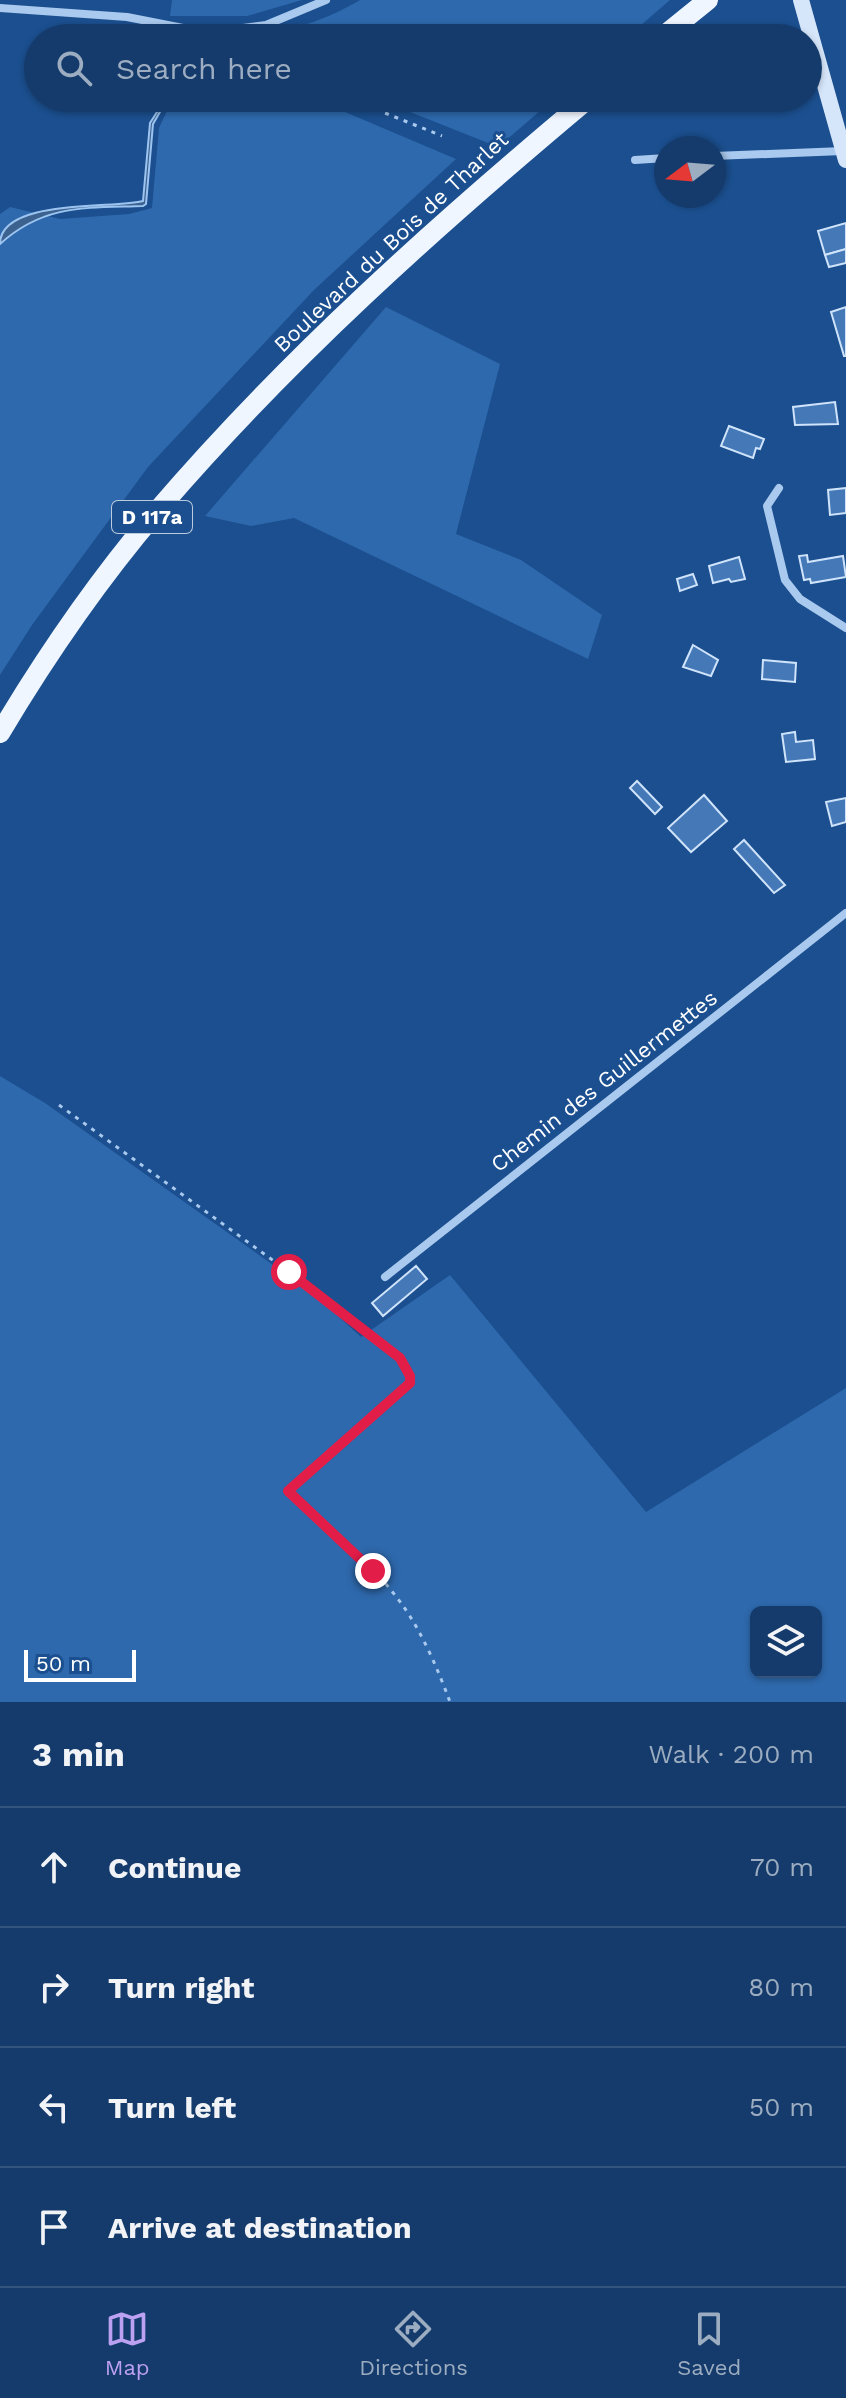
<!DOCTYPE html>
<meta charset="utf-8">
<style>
:root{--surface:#143b6b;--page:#1d4271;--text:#f1f3f6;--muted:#9dadc1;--line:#33557e;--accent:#bca0f2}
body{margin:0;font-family:"Work Sans",sans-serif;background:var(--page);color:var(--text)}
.controls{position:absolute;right:24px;bottom:24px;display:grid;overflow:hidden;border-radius:12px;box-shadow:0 2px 6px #0004}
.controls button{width:72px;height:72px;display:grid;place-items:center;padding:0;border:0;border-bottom:2px solid var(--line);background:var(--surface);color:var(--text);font:40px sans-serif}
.compass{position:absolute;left:654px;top:136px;width:72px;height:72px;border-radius:50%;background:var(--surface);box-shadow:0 2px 6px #0004;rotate:254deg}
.scale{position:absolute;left:24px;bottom:20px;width:112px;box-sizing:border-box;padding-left:8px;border:4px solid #fff;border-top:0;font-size:22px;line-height:28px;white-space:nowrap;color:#fff;-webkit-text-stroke:6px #1b4f8f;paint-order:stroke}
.stop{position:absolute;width:24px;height:24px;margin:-18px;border:6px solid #e11d48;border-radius:50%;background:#fff}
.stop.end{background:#e11d48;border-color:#fff;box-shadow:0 2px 8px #0008}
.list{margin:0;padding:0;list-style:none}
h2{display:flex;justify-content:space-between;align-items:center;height:104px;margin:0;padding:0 32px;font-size:34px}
h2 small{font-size:26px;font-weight:400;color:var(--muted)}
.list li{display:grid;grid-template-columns:52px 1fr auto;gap:24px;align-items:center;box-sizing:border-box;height:120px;padding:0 32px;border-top:2px solid var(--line)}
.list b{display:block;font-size:30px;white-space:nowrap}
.list em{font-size:26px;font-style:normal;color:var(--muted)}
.icon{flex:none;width:44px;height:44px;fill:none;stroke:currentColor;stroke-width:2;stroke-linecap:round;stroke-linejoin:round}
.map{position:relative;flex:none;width:846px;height:1702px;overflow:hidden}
.search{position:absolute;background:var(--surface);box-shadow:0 2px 6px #0004;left:24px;right:24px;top:24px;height:88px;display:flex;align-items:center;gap:20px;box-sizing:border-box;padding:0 28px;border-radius:44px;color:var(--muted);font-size:30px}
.sheet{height:584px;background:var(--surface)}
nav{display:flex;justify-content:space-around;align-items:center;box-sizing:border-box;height:112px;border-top:2px solid var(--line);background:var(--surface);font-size:22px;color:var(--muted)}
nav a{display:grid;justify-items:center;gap:4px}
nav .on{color:var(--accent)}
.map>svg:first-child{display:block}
.green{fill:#2e69ad;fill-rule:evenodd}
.water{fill:#3c6290;stroke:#9cc4f0;stroke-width:2}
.building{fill:#4478b7;stroke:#cfe3fa;stroke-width:2}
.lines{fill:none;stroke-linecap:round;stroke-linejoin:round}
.path{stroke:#a9c9ee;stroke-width:3;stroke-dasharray:4 6;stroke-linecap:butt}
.minor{stroke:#a9c9ee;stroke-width:8}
.secondary{stroke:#d6e6fa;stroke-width:16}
.primary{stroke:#f0f6ff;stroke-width:20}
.route{stroke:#e11d48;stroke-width:10}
.labels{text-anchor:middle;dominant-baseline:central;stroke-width:6;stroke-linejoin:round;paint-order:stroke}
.shield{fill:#1b4f8f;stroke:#bbcadd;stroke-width:2}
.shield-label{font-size:20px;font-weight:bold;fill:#fff}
.street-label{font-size:22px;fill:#fff;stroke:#1b4f8f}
</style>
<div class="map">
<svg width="846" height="1702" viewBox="0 0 846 1702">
<rect width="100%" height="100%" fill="#1b4f8f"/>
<g class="green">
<path d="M172,0h130l-55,16h-77z"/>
<path d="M360,0h310l-44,38h-390c49,-6 81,-13 124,-38z"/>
<path d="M173,98h139l144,61 -142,131 -166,177 -116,158 -32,50v-461l10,-7 50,12 69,-5 23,-6 7,-80z"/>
<path d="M375,98h180l-57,49z"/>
<path d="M386,307l114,57 -44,170 65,26 81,55 -14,44 -294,-141 -43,8 -46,-10z"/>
<path d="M0,1076l45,27 269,191 47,43 89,-62 196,237 200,-124v314h-846zM756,1612h60v60h-60z"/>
</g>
<path class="water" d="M166,98h2l-15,26 -7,80 -3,2c-57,2 -99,-2 -143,38 0,-46 115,-35 143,-43l7,-78z"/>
<g class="building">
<path d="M846,223v26l-21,6 -7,-24z"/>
<path d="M846,249v14l-17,4 -4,-12z"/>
<path d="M846,307v49h-2l-13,-44z"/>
<path d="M835,402l3,22 -43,1 -2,-18z"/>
<path d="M729,426l35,13 -4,10 -4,-1 -3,10 -32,-12z"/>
<path d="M846,488v25l-16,2 -2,-25z"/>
<path d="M807,555l1,7 35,-6 3,21 -35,6 -1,-4 -6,1 -5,-24z"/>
<path d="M739,557l6,22 -14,3 -2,-3 -16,4 -4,-17z"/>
<path d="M693,574l4,11 -17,6 -3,-12z"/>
<path d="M693,645l25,15 -7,16 -28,-9z"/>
<path d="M763,660l33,3 -1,19 -33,-3z"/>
<path d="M795,732l1,10 17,-2 2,19 -29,3 -4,-28z"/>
<path d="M637,781l25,26 -7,7 -25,-26z"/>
<path d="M704,795l23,26 -36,31 -23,-24z"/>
<path d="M846,798v24l-14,4 -6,-24z"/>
<path d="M744,840l41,45 -11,8 -40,-44z"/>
<path d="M416,1266l11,13 -44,37 -11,-13z"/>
</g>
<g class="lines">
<g class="path">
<path d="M348,98l94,38"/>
<path d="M59,1105l230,167 111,86 10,18v7l-122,108c39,36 85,72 115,115 19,26 36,66 47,96"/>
</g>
<g class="minor">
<path d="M0,8l127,9 61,12 32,2 46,-6 60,-25"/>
<path d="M714,156l129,-5"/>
<path d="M635,160l31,-2"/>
<path d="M779,488l-12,18 18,74 15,19 46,29"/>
<path d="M385,1277l461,-364"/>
</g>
<path class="secondary" d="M801,0l45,160"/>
<g class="primary">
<path d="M661,38l47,-38"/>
<path d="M0,733c46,-77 98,-153 157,-222 130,-152 279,-285 432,-413"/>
</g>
</g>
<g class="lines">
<path class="route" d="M289,1272l111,86 10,18v7l-122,108 85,80"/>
</g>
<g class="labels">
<rect class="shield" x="112" y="501" width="80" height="32" rx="6"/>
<g class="shield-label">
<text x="152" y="517">D 117a</text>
</g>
<g class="street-label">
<text transform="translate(391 242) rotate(-43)">Boulevard du Bois de Tharlet</text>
<text transform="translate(604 1081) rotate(-38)">Chemin des Guillermettes</text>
</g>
</g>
</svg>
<div class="controls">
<button><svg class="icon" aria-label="layers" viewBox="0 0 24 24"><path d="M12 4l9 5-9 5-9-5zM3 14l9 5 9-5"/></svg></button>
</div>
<svg class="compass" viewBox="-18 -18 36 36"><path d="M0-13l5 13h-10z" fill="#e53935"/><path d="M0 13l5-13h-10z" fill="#9dadc1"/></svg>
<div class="scale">50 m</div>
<div class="stop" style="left:289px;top:1272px"></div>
<div class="stop end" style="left:373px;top:1571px"></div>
<div class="search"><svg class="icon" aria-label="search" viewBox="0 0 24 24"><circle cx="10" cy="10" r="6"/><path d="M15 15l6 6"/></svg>Search here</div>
</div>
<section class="sheet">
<h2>3 min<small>Walk · 200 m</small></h2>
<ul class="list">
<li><svg class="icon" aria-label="ahead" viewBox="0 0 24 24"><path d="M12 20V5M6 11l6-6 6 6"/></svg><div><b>Continue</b></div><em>70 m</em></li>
<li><svg class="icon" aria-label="right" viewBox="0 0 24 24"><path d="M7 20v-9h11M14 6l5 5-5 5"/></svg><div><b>Turn right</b></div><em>80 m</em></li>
<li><svg class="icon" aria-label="left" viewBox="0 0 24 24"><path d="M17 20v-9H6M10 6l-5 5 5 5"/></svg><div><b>Turn left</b></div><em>50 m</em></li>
<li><svg class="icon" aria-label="arrive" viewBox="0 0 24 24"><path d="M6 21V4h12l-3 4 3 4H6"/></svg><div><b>Arrive at destination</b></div></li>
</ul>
</section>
<nav>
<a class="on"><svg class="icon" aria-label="map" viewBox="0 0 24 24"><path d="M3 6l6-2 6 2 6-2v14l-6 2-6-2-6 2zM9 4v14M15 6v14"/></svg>Map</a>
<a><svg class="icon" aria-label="directions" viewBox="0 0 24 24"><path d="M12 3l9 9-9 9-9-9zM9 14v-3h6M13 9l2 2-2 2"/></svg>Directions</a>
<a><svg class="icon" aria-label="saved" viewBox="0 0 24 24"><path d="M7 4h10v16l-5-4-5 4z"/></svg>Saved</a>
</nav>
